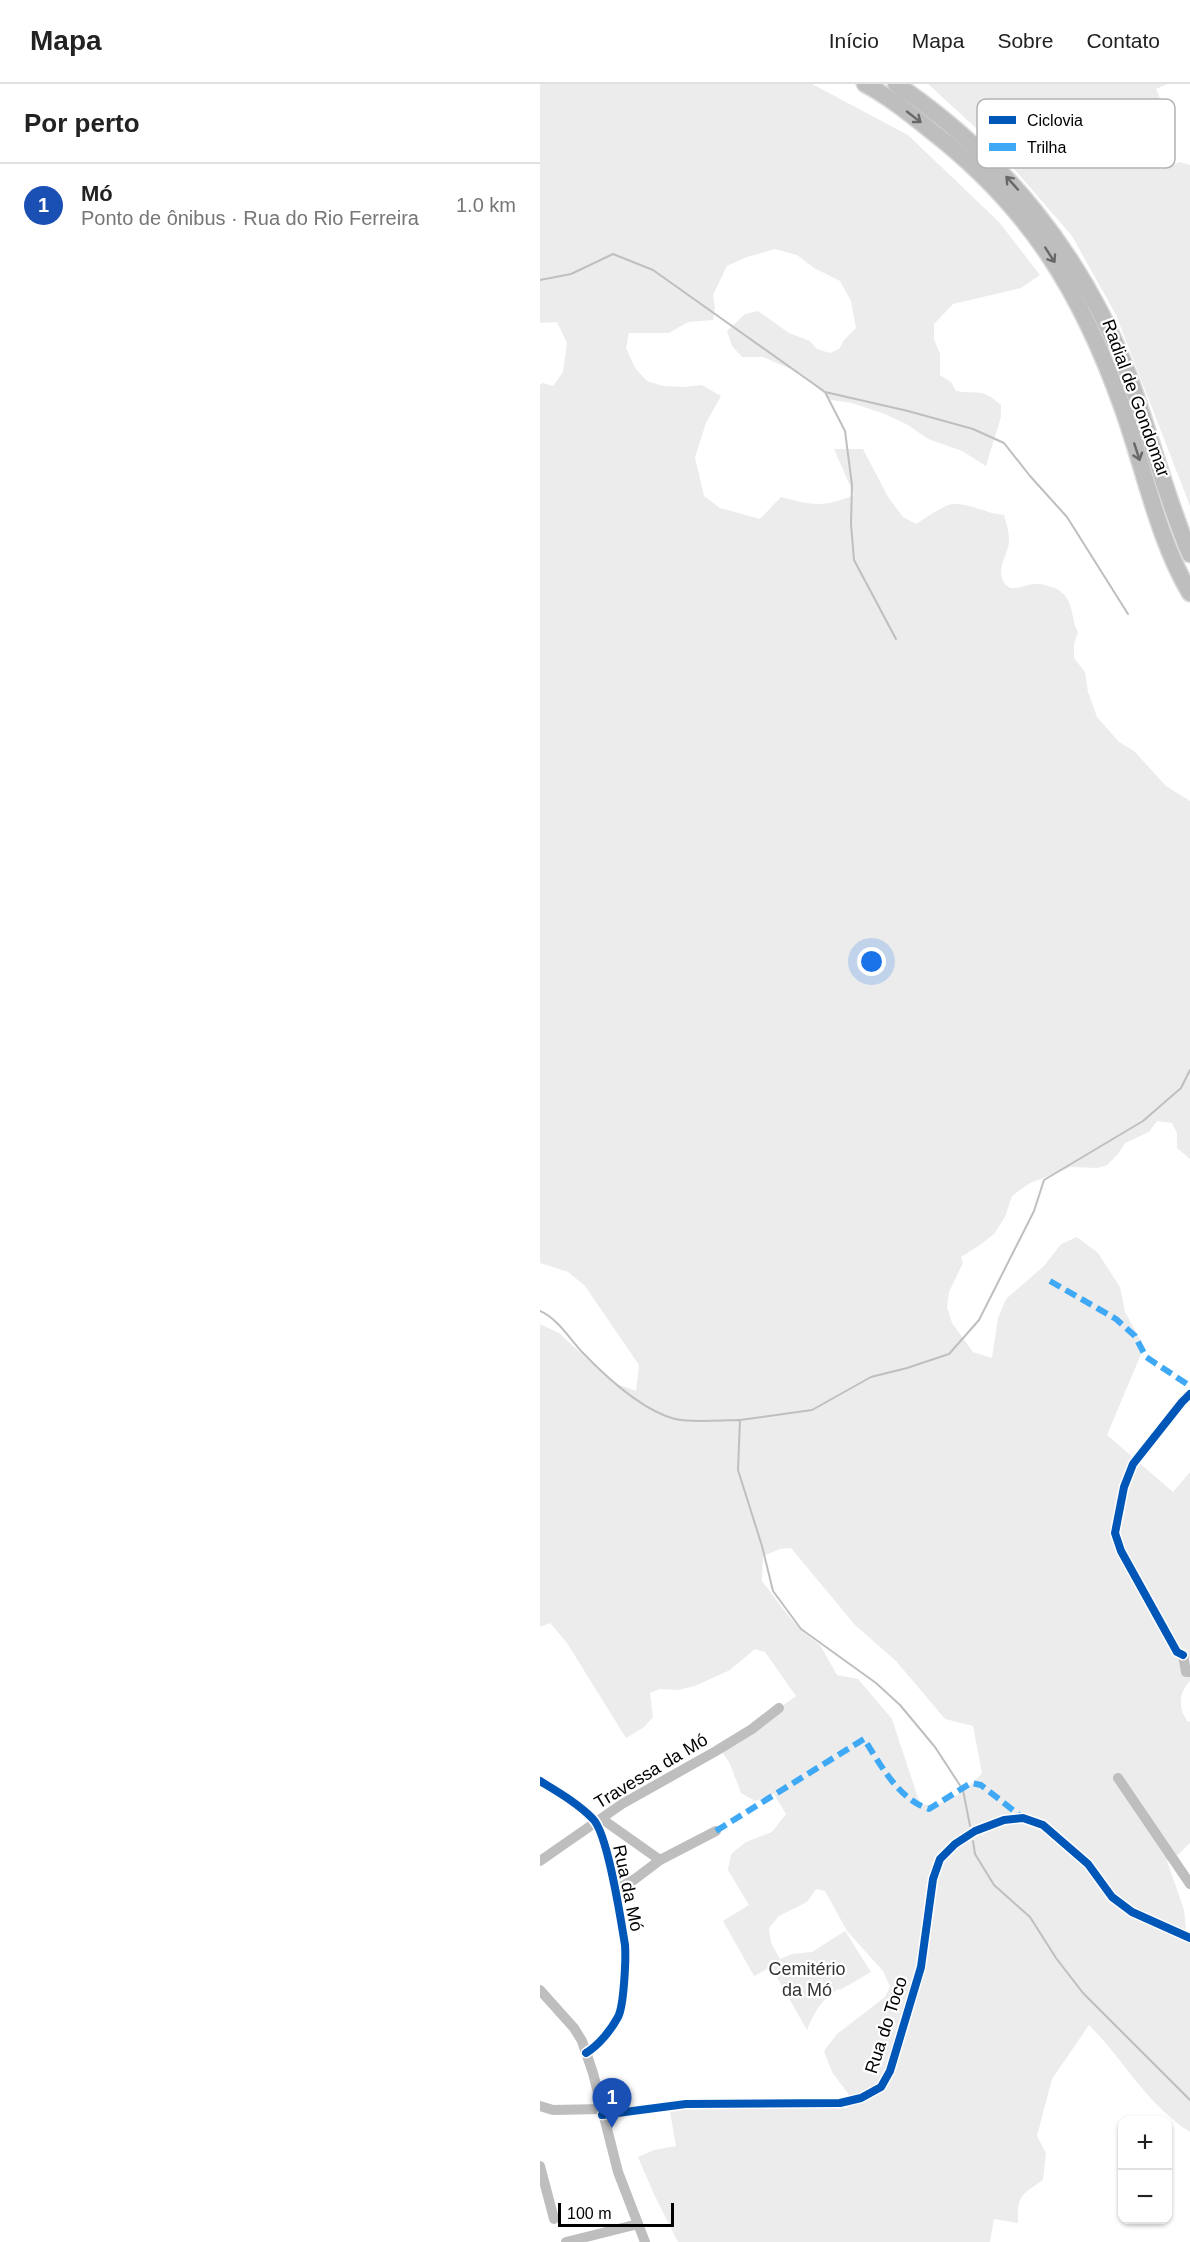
<!DOCTYPE html>
<html lang="pt">
<meta charset="utf-8">
<style>
:root{--surface:#fff;--page:#f6f6f6;--text:#222;--muted:#767676;--line:#e0e0e0;--accent:#0b8043}
body{margin:0;font-family:Arial,sans-serif;background:var(--page);color:var(--text)}
.controls{position:absolute;right:18px;bottom:18px;display:grid;overflow:hidden;border-radius:12px;box-shadow:0 2px 4px #0004}
.controls button{width:54px;height:54px;display:grid;place-items:center;padding:0;border:0;border-bottom:2px solid var(--line);background:var(--surface);color:var(--text);font:30px sans-serif}
.scale{position:absolute;left:18px;bottom:15px;width:116px;box-sizing:border-box;padding-left:6px;border:3px solid #000;border-top:0;font-size:16px;line-height:21px;white-space:nowrap;color:#000;-webkit-text-stroke:4px #fff;paint-order:stroke}
.you{position:absolute;left:332px;top:878px;width:21px;height:21px;margin:-15px;border:4px solid #fff;border-radius:50%;background:#1a73e8;box-shadow:0 0 0 9px #1a73e833}
.badge{display:grid;place-items:center;width:39px;height:39px;border-radius:50%;background:var(--accent);color:#fff;font-size:20px;font-weight:700}
.pin{position:absolute;translate:-50% -50px;filter:drop-shadow(0 2px 3px #0008)}
.pin::after{content:'';position:absolute;top:32px;width:21px;height:18px;background:inherit;clip-path:polygon(0 0,100% 0,50% 100%)}
.list{margin:0;padding:0;list-style:none}
h2{display:flex;justify-content:space-between;align-items:center;height:78px;margin:0;padding:0 24px;font-size:26px}
h2 small{font-size:20px;font-weight:400;color:var(--muted)}
.list li{display:grid;grid-template-columns:39px 1fr auto;gap:18px;align-items:center;box-sizing:border-box;height:84px;padding:0 24px;border-top:2px solid var(--line)}
.list b{display:block;font-size:22px;white-space:nowrap}
.list p{margin:0;font-size:20px;white-space:nowrap;color:var(--muted)}
.list em{font-size:20px;font-style:normal;color:var(--muted)}
.map{position:relative;flex:none;width:650px;height:2158px;overflow:hidden}
header{display:flex;align-items:center;gap:36px;box-sizing:border-box;height:84px;padding:0 30px;background:var(--surface);border-bottom:2px solid var(--line)}
header strong{font-size:28px}
nav{display:flex;gap:33px;margin-inline-start:auto;font-size:21px}
main{display:flex}
aside{flex:1;background:var(--surface)}
.map>svg:first-child{display:block}
.green{fill:#ececec;fill-rule:evenodd}
.lines{fill:none;stroke-linecap:round;stroke-linejoin:round}
.stream{stroke:#bfbfbf;stroke-width:2}
.highway-casing{stroke:#dbdbdb;stroke-width:19}
.minor{stroke:#bebebe;stroke-width:10}
.highway{stroke:#bebebe;stroke-width:16}
.quiet{stroke:#3fa9f5;stroke-width:6;stroke-dasharray:12 6;stroke-linecap:butt}
.cycleway-casing{stroke:#fff;stroke-width:11}
.cycleway{stroke:#0057b8;stroke-width:8}
.oneway{stroke:#686868}
.labels{text-anchor:middle;dominant-baseline:central;stroke-width:4.5;stroke-linejoin:round;paint-order:stroke}
.street-label{font-size:18px;fill:#000;stroke:#fff}
.park-label{font-size:18px;fill:#333;stroke:#fff}
.key{fill:#fff;stroke:#b2b2b2;stroke-width:1.5}
.key-label{font-size:16px;fill:#000}
</style>
<header>
<strong>Mapa</strong>
<nav><a>Início</a><a>Mapa</a><a>Sobre</a><a>Contato</a></nav>
</header>
<main>
<aside>
<h2>Por perto<small></small></h2>
<ul class="list">
<li><span class="badge" style="background:#1a4fb4">1</span><div><b>Mó</b><p>Ponto de ônibus · Rua do Rio Ferreira</p></div><em>1.0 km</em></li>
</ul>
</aside>
<div class="map">
<svg width="650" height="2158" viewBox="0 0 650 2158">
<rect width="100%" height="100%" fill="#fff"/>
<g class="green">
<path d="M0,0h272l96,51 91,87 41,53 -19,13 -68,16 -19,20v15l6,15v21l11,7 5,9c22,4 25,-4 45,14v12l-15,49 -24,-15 -34,-12 -20,-14 -23,-11 -33,-11 -21,-3 -29,-26 -39,-17h-21l-10,-11 -5,-15 18,-17 13,-3 31,22 21,8 7,8 13,4 9,-4 5,-9 12,-12 -5,-27 -11,-20 -26,-13 -17,-13 -22,-6 -28,8 -20,9 -14,29 2,13 -2,12 -25,2 -19,11h-40l-3,15 9,20 12,13 16,5 21,1 18,-2 19,11 -15,27 -11,34 9,39 16,12 40,11 21,-22c30,8 43,11 73,-2l-20,-46h29l25,48 15,20 13,7c8,-5 29,-20 37,-20 18,-1 34,10 51,11 2,8 6,19 5,27 -1,12 -11,24 -7,36 6,18 20,7 31,6 6,-1 22,3 27,7 15,12 10,26 18,41l-4,12v14l11,14 3,20 9,25 22,25 15,9 32,35 24,15v358l-13,-11v-15l-5,-10 -15,-2 -8,11 -24,11 -7,11 -11,11 -10,3 -26,-1 -43,17 -16,12 -7,21 -11,17 -14,11 -19,12 2,6 -14,29 -2,15 5,16 21,29 19,6 6,-40 8,-19 38,-33 17,-22 16,-7 21,16 22,34 5,25 17,31v9l-35,83 66,57 17,-20v209c-12,13 -12,28 -2,41l2,-1v122l-11,11 -12,7 17,49 2,19 -6,8 10,4v191c-42,-26 -67,-73 -101,-107l-37,54 -15,57 9,17 -3,27c-22,15 -26,16 -25,43l-24,-4 -4,23h-312l-25,-50 -15,-35 16,-7 22,-4 -6,-34 18,-3 159,-1 2,-13 -17,-23 -8,-21 13,-17 48,-37 5,-10 -7,-16 -36,-40 -22,-40 -9,-2 -9,13 -28,14 -10,12 2,15 9,16 12,-5 20,-2 33,-21 26,41 -31,18 -2,-1c-16,10 -24,23 -31,41l-36,-63 -17,9 -31,-55 26,-16 -21,-35 3,-16 15,-12 26,-10 14,-18 -12,-20 -19,7 -14,-8 -11,-29 -9,-14 75,-54 -31,-44 -10,-3 -25,21 -35,16 -17,4 -18,-1 -10,4 3,24 -9,10 -18,11 -59,-95 -17,-20 -10,4v-303l19,9 53,49 24,9 3,-26 -54,-79 -17,-14 -28,-9v-878l3,-2 10,3 10,-14 4,-29 -10,-21 -17,1zM251,1464l64,77 41,36 49,58 28,7 9,47c-15,17 -38,36 -62,31l-28,-85 -34,-40 -21,-4 -17,-30 -17,-13 -16,-18 -25,-33 1,-25 17,-7z"/>
<path d="M388,0h239l-11,5c12,26 12,38 -5,63l2,13 8,4 19,-7 10,3v341l-74,-191 -44,-79 -84,-97z"/>
</g>
<g class="lines">
<g class="stream">
<path d="M0,196l31,-6 42,-20 40,16 172,122 83,19 65,18 31,14 26,33 37,41 61,97"/>
<path d="M286,310l19,37 7,54 -1,39 3,36 42,79"/>
<path d="M0,1227c18,8 29,27 42,41 24,25 59,58 93,67 16,4 47,1 65,1l-2,50 24,76 11,45 28,38 75,54 24,22 35,42 28,43 7,36"/>
<path d="M200,1336l72,-10 59,-33 36,-9 42,-14 30,-34 55,-109 10,-31 99,-59 38,-33 9,-18"/>
<path d="M433,1757l2,13 19,31 36,32 26,41 27,35 107,107"/>
</g>
<g class="highway-casing">
<g id="highway">
<path d="M325,0c23,12 44,29 64,45 100,77 152,162 194,280 21,59 35,130 67,184"/>
<path d="M356,0c106,72 186,170 232,290 22,59 37,121 62,180"/>
</g>
</g>
<g class="minor">
<path d="M643,1571l-6,-3 -56,-101 -6,-18 9,-46 9,-23 49,-62 8,-8"/>
<path d="M643,1571l3,17h4"/>
<path d="M578,1694l72,106"/>
<path d="M0,1697c18,11 39,23 53,38 15,15 28,102 32,126 1,14 -1,61 -7,72 -7,13 -19,28 -32,36"/>
<path d="M62,1735l58,41"/>
<path d="M0,1777l82,-57 94,-53 36,-22 27,-21"/>
<path d="M75,1806l20,-11 25,-19 56,-29"/>
<path d="M0,1906l34,38 8,13 11,32 25,99 27,70"/>
<path d="M0,2022l13,4 48,-1"/>
<path d="M62,2031l84,-11 154,-1 21,-5 20,-11 9,-16 31,-104 12,-88 7,-20 15,-15 20,-13 29,-11 19,-2 20,7 45,39 24,33 20,15 58,26"/>
<path d="M0,2082l14,53"/>
<path d="M26,2158l72,-18"/>
</g>
<use href="#highway" class="highway"/>
<g class="quiet">
<path d="M510,1197l66,38 19,17 11,21 44,29"/>
<path d="M176,1747l148,-92c17,26 34,60 65,70l42,-26 10,2 42,33"/>
</g>
<g class="cycleway-casing">
<g id="cycleway">
<path d="M643,1571l-6,-3 -56,-101 -6,-18 9,-46 9,-23 49,-62 8,-8"/>
<path d="M0,1697c18,11 39,23 53,38 15,15 28,102 32,126 1,14 -1,61 -7,72 -7,13 -19,28 -32,36"/>
<path d="M62,2031l84,-11 154,-1 21,-5 20,-11 9,-16 31,-104 12,-88 7,-20 15,-15 20,-13 29,-11 19,-2 20,7 45,39 24,33 20,15 58,26"/>
</g>
</g>
<use href="#cycleway" class="cycleway"/>
</g>
<defs><path id="oneway-shaft" d="M-6 0H5M1.5-3L5.5 0L1.5 3" fill="none" stroke-width="1.6" stroke-linecap="round" stroke-linejoin="round" transform="scale(1.5)"/></defs>
<g class="oneway">
<use href="#oneway-shaft" transform="translate(374 33) rotate(38)"/>
<use href="#oneway-shaft" transform="translate(472 99) rotate(-132)"/>
<use href="#oneway-shaft" transform="translate(510 171) rotate(57)"/>
<use href="#oneway-shaft" transform="translate(597 368) rotate(72)"/>
</g>
<g class="labels">
<g class="street-label">
<text transform="translate(596 314) rotate(70)">Radial de Gondomar</text>
<text transform="translate(111 1687) rotate(-31)">Travessa da Mó</text>
<text transform="translate(88 1804) rotate(78)">Rua da Mó</text>
<text transform="translate(346 1941) rotate(-72)">Rua do Toco</text>
</g>
<g class="park-label">
<text x="267" y="1885">Cemitério<tspan x="267" dy="21">da Mó</tspan></text>
</g>
</g>
<rect x="437" y="15" width="198" height="69" rx="9" class="key"/>
<rect x="449" y="32" width="27" height="8" fill="#0057b8"/>
<rect x="449" y="59" width="27" height="8" fill="#3fa9f5"/>
<g class="key-label">
<text x="487" y="42">Ciclovia</text>
<text x="487" y="69">Trilha</text>
</g>
</svg>
<div class="controls">
<button>+</button>
<button>−</button>
</div>
<div class="scale">100 m</div>
<div class="you"></div>
<div class="pin badge" style="left:72px;top:2044px;background:#1a4fb4">1</div>
</div>
</main>
